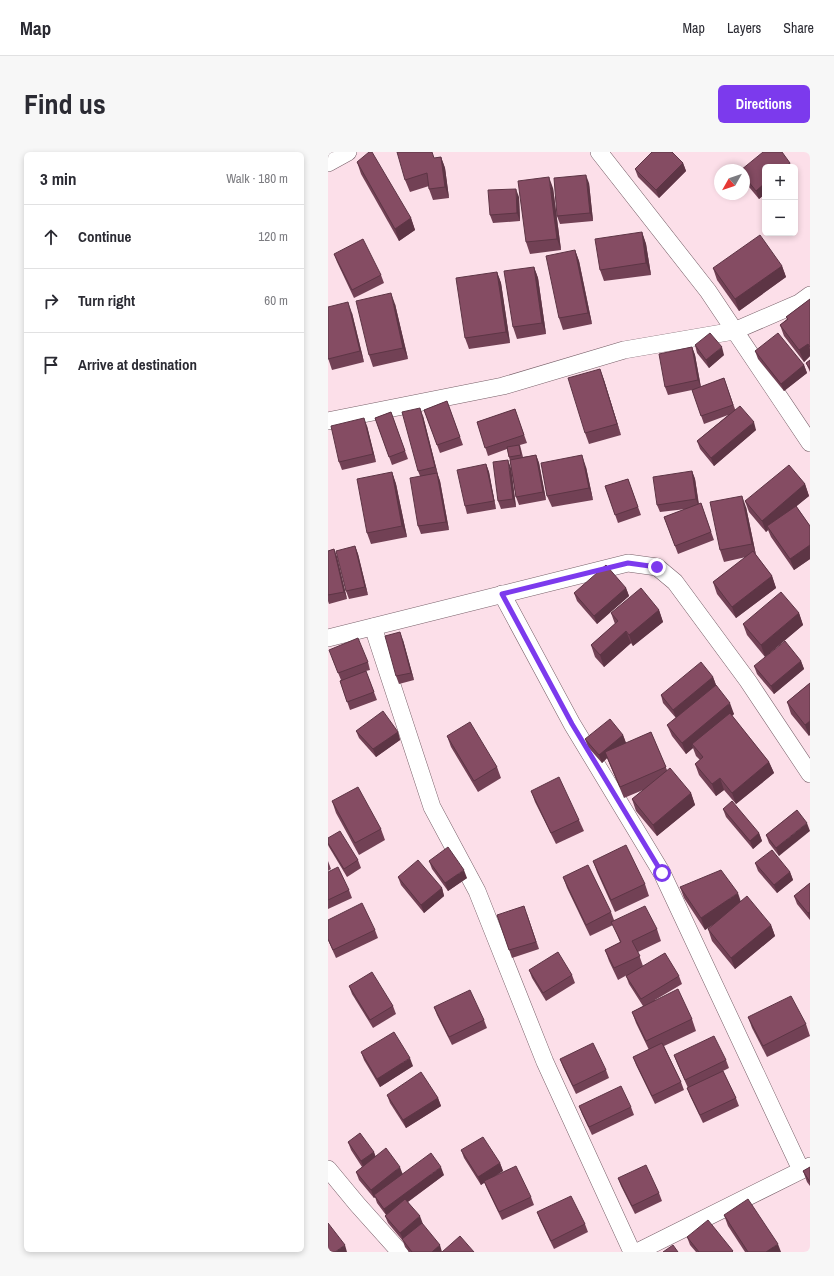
<!DOCTYPE html>
<meta charset="utf-8">
<style>
:root{--surface:#fff;--page:#f7f7f7;--text:#2b2b33;--muted:#7c7c81;--line:#e1e1e2;--accent:#7c3aed}
body{margin:0;font-family:"Archivo Narrow",sans-serif;background:var(--page);color:var(--text)}
.controls{position:absolute;right:12px;top:12px;display:grid;overflow:hidden;border-radius:6px;box-shadow:0 2px 6px #0003}
.controls button{width:36px;height:36px;display:grid;place-items:center;padding:0;border:0;border-bottom:1px solid var(--line);background:var(--surface);color:var(--text);font:20px sans-serif}
.compass{position:absolute;left:386px;top:12px;width:36px;height:36px;border-radius:50%;background:var(--surface);box-shadow:0 2px 6px #0003;rotate:230deg}
.stop{position:absolute;width:12px;height:12px;margin:-9px;border:3px solid #7c3aed;border-radius:50%;background:#fff}
.stop.end{background:#7c3aed;border-color:#fff;box-shadow:0 1px 4px #0008}
.list{margin:0;padding:0;list-style:none}
h2{display:flex;justify-content:space-between;align-items:center;height:52px;margin:0;padding:0 16px;font-size:17px}
h2 small{font-size:13px;font-weight:400;color:var(--muted)}
.list li{display:grid;grid-template-columns:26px 1fr auto;gap:12px;align-items:center;box-sizing:border-box;height:64px;padding:0 16px;border-top:1px solid var(--line)}
.list b{display:block;font-size:15px;white-space:nowrap}
.list em{font-size:13px;font-style:normal;color:var(--muted)}
.icon{flex:none;width:22px;height:22px;fill:none;stroke:currentColor;stroke-width:2;stroke-linecap:round;stroke-linejoin:round}
.map{position:relative;flex:none;width:482px;height:1100px;overflow:hidden;border-radius:6px}
header{display:flex;align-items:center;gap:24px;box-sizing:border-box;height:56px;padding:0 20px;background:var(--surface);border-bottom:1px solid var(--line)}
header strong{font-size:19px}
nav{display:flex;gap:22px;margin-inline-start:auto;font-size:14px}
.intro{display:flex;align-items:center;justify-content:space-between;box-sizing:border-box;height:96px;padding:0 24px}
h1{margin:0;font-size:28px}
.button{padding:10px 18px;border-radius:6px;background:var(--accent);color:#fff;font-size:14px;font-weight:700}
main{display:flex;gap:24px;padding:0 24px}
aside{flex:1;background:var(--surface);border-radius:6px;box-shadow:0 2px 6px #0003}
.map>svg:first-child{display:block}
.lines{fill:none;stroke-linecap:round;stroke-linejoin:round}
.street-casing{stroke:#775f68;stroke-width:18}
.street{stroke:#fff;stroke-width:17}
.wall{fill:#724155}
.shaded-wall{fill:#5d3545}
.building{fill:#854c63;stroke:#5d3545}
.route{stroke:#7c3aed;stroke-width:5}
</style>
<header>
<strong>Map</strong>
<nav><a>Map</a><a>Layers</a><a>Share</a></nav>
</header>
<div class="intro"><h1>Find us</h1><a class="button">Directions</a></div>
<main>
<aside>
<h2>3 min<small>Walk · 180 m</small></h2>
<ul class="list">
<li><svg class="icon" aria-label="ahead" viewBox="0 0 24 24"><path d="M12 20V5M6 11l6-6 6 6"/></svg><div><b>Continue</b></div><em>120 m</em></li>
<li><svg class="icon" aria-label="right" viewBox="0 0 24 24"><path d="M7 20v-9h11M14 6l5 5-5 5"/></svg><div><b>Turn right</b></div><em>60 m</em></li>
<li><svg class="icon" aria-label="arrive" viewBox="0 0 24 24"><path d="M6 21V4h12l-3 4 3 4H6"/></svg><div><b>Arrive at destination</b></div></li>
</ul>
</aside>
<div class="map">
<svg width="482" height="1100" viewBox="0 0 482 1100">
<rect width="100%" height="100%" fill="#fcdfe9"/>
<g class="lines">
<g class="street-casing">
<g id="street">
<path d="M271,0l109,139 102,152"/>
<path d="M0,11l20,-11"/>
<path d="M0,269l175,-35 121,-36 110,-19 65,-28 11,-8"/>
<path d="M174,442l70,130 90,149 139,297"/>
<path d="M45,475l59,180 45,84 68,171 87,190"/>
<path d="M0,486l300,-75 29,4 18,15 73,99 62,93"/>
<path d="M0,1017l29,35 43,48"/>
<path d="M309,1100l173,-86"/>
</g>
</g>
<use href="#street" class="street"/>
</g>
<g class="wall">
<path d="M113,5l4,11 4,30 -16,2 -4,-11v-3l-19,6 -5,-12 30,-22z"/>
<path d="M29,10l54,56 4,12 -16,11 -38,-67z"/>
<path d="M355,11l3,8 -27,27 -21,-21 -3,-8z"/>
<path d="M437,15v27l-6,5 -15,-18v-11z"/>
<path d="M261,31l4,38 -33,3 -3,-8z"/>
<path d="M225,36l8,62 -31,4 -4,-12z"/>
<path d="M191,45l1,24 -27,2 -3,-8z"/>
<path d="M314,80l4,12 5,31 -47,6 -4,-11z"/>
<path d="M247,98l4,11 13,63 -29,6 -4,-12z"/>
<path d="M6,102l47,21 3,8 -30,15 -17,-36z"/>
<path d="M454,114l4,11 -47,34 -22,-31 -4,-12z"/>
<path d="M206,115l4,11 8,56 -29,5 -4,-12z"/>
<path d="M169,120l4,11 9,60 -41,6 -4,-11z"/>
<path d="M482,147v57l-6,6 -20,-26 -4,-11 7,-6 -1,-2z"/>
<path d="M67,152l13,55 -35,8 -4,-12z"/>
<path d="M24,161l12,49 -32,8 -4,-12z"/>
<path d="M367,193l29,10 -15,13 -12,-15z"/>
<path d="M364,195l3,8 6,32 23,-9 11,31 21,21 -42,36 -14,-17 -3,-8 31,-26 -24,9 -12,-34 -24,5 -3,-8z"/>
<path d="M427,199l49,14 3,8 -23,18 -26,-32z"/>
<path d="M482,208v12l-4,-9z"/>
<path d="M272,217l4,11 17,55 -32,9 -4,-11z"/>
<path d="M119,249l16,44 -23,8 -16,-43z"/>
<path d="M187,257l12,34 -7,2 3,12 13,-2 3,8 7,37 -27,5 -3,-8 -6,-36 -3,-12 -19,7 -11,-34z"/>
<path d="M63,260l17,47 -16,6 -17,-47z"/>
<path d="M95,264l15,59 2,6 9,49 -28,4 -3,-8 2,-50 -2,-5z"/>
<path d="M39,274l9,36 -34,8 -3,-8z"/>
<path d="M158,312l3,8 7,37 -29,5 -2,-8z"/>
<path d="M258,315l7,33 -41,7 -5,-11z"/>
<path d="M183,316l5,39 -15,2 -3,-8z"/>
<path d="M364,319l3,8 4,25 2,-1 13,37 -36,14 -14,-37 22,-8 -26,3 -3,-7z"/>
<path d="M64,320l4,12 11,53 -36,7 -4,-11z"/>
<path d="M300,327l13,36 -23,8 -13,-37z"/>
<path d="M477,332l4,12 -13,10 14,20v33l-16,11 -23,-33 -3,-7 -2,2 -17,-20 -4,-11z"/>
<path d="M418,355l10,48 16,21 4,12 -40,30 -19,-24 -4,-12 33,-25 -22,5 -4,-12z"/>
<path d="M27,394l3,8 10,41 -19,4 -3,-8z"/>
<path d="M6,397l3,8 10,42 -18,5 -1,-3v-50z"/>
<path d="M298,436l3,8 -32,28 -20,-23 -3,-8z"/>
<path d="M331,458l4,12 -30,24 -2,-3 -27,24 -9,-10 -4,-12 24,-21 -4,-11z"/>
<path d="M471,461l4,12 -38,32 -18,-22 -4,-11z"/>
<path d="M75,488l11,40 -15,4 -3,-8z"/>
<path d="M4,506l36,4 2,8 -4,1 11,29 -27,10 -10,-29 1,-1z"/>
<path d="M473,509l3,8 -30,25 -17,-20 -3,-8z"/>
<path d="M385,525l3,8 18,29 -2,2 37,46 5,11 -38,31 -12,-14 -8,6 -17,-21 -4,-11 5,-4 -4,-4 -3,-8 -7,6 -14,-18 -5,-11 9,-7 -13,-15 -2,-8z"/>
<path d="M482,531l-1,53 -18,-22 -4,-12z"/>
<path d="M28,579l42,1 2,8 -24,17 -17,-19z"/>
<path d="M323,580l16,38 24,23 4,12 -38,31 -21,-25 -4,-12 11,-9 -19,8 -17,-40 -5,5 -14,-16 -3,-8 38,-4 3,8 -1,1z"/>
<path d="M119,584l50,31 4,11 -23,14 -27,-45z"/>
<path d="M203,639l48,29 5,11 -28,13 -21,-42z"/>
<path d="M4,649l49,28 4,11 -26,15 -23,-42z"/>
<path d="M395,657l36,24 3,8 -9,8 -27,-32z"/>
<path d="M469,658l-18,46 -10,-13 -3,-8z"/>
<path d="M0,686l30,22 3,8 -14,9 -18,-30 -1,-2z"/>
<path d="M0,709l3,8 -3,2z"/>
<path d="M101,709l38,17 -19,13 -16,-22z"/>
<path d="M265,709l52,23 4,12 -34,16 -18,-40z"/>
<path d="M427,711l35,9 3,8 -16,13 -19,-22z"/>
<path d="M0,720l21,18 3,8 -24,11z"/>
<path d="M70,725l44,11 2,8 -20,17 -23,-28z"/>
<path d="M235,725l48,35 3,8 43,9 4,12 -23,11 5,14 36,10 3,8 -27,16 37,19 4,12 -32,15 17,36 3,8 -29,14 -19,-39 -3,-8 16,-7 -13,-27 -4,-11 11,-6 -14,-22 -3,-8 1,-1 -9,5 -9,-19 -4,-11 15,-8 -7,-17 -23,11 -23,-48z"/>
<path d="M482,731v37l-13,-16 -3,-8z"/>
<path d="M352,735l61,15 30,23 4,11 -40,33 -23,-28 -4,-12 6,-5 -9,6 -21,-32z"/>
<path d="M199,762l12,35 -27,9 -15,-43z"/>
<path d="M0,768l47,10 3,8 -42,20 -8,-18z"/>
<path d="M201,818l43,5 3,8 -29,18 -14,-23z"/>
<path d="M21,834l44,20 3,8 -23,14 -21,-34z"/>
<path d="M106,855l50,13 3,8 -35,17 -15,-30z"/>
<path d="M420,865l58,7 4,12 -43,21 -15,-29z"/>
<path d="M33,900l52,14 -33,21 -16,-27z"/>
<path d="M346,903l52,5 3,8 -6,3 13,27 3,8 -36,17 -13,-27 -3,-8h1l-11,-25z"/>
<path d="M232,907l46,11 3,8 -33,16 -13,-27z"/>
<path d="M59,943l51,3 3,8 -35,22 -16,-25z"/>
<path d="M251,954l52,1 3,8 -42,20 -10,-21z"/>
<path d="M20,990l26,10 1,5 28,17 41,1 -36,27 15,23 19,27h32h-65l-4,-5 -2,-6 -15,-18 -3,-7 1,-1 -9,-12 -2,-6 -1,1 -15,-18 -3,-8 6,-5 -11,-17z"/>
<path d="M133,998l39,13 3,8 -9,5 37,21 3,8 -32,15 -15,-31 -3,-7 -3,3 -17,-27z"/>
<path d="M482,1015v19l-3,-4 -4,-11z"/>
<path d="M290,1026l41,15 3,8 -27,13 -14,-28z"/>
<path d="M209,1060l48,12 3,8 -34,17 -14,-29z"/>
<path d="M396,1063l57,37h-36l-17,-26z"/>
<path d="M359,1085l46,15h-37l-6,-7z"/>
</g>
<g class="shaded-wall">
<path d="M113,5l4,11 4,30 -4,-11z"/>
<path d="M355,11l3,8 -27,27 -3,-8z"/>
<path d="M462,11l2,4h-7z"/>
<path d="M258,23l3,8 4,38 -3,-8z"/>
<path d="M221,25l4,11 8,62 -4,-11z"/>
<path d="M437,31v11l-6,5 -3,-8z"/>
<path d="M188,37l3,8 1,24 -3,-8z"/>
<path d="M83,66l4,12 -16,11 -4,-12z"/>
<path d="M314,80l4,12 5,31 -5,-12z"/>
<path d="M247,98l4,11 13,63 -4,-11z"/>
<path d="M454,114l4,11 -47,34 -4,-12z"/>
<path d="M206,115l4,11 8,56 -4,-11z"/>
<path d="M169,120l4,11 9,60 -4,-11z"/>
<path d="M63,141l4,11 13,55 -5,-11z"/>
<path d="M20,150l4,11 12,49 -4,-11z"/>
<path d="M480,192l2,6v6l-6,6 -5,-12z"/>
<path d="M364,195l3,8 6,33 -3,-8z"/>
<path d="M394,195l2,8 -15,13 -3,-8z"/>
<path d="M476,213l3,8 -23,18 -3,-7z"/>
<path d="M272,217l4,11 17,55 -4,-11z"/>
<path d="M92,256l3,8 15,59 -3,-8z"/>
<path d="M36,266l3,8 9,36 -3,-8z"/>
<path d="M426,270l2,8 -42,36 -3,-8z"/>
<path d="M208,303l3,8 7,37 -3,-8z"/>
<path d="M254,303l4,12 7,33 -4,-12z"/>
<path d="M180,308l3,8 5,39 -3,-8z"/>
<path d="M158,312l3,8 7,37 -2,-8z"/>
<path d="M364,319l3,8 4,28 -3,-8z"/>
<path d="M64,320l4,12 11,53 -5,-11z"/>
<path d="M109,321l3,8 9,49 -3,-8z"/>
<path d="M477,332l4,12 -40,33 -2,-3 1,4 -2,2 -4,-11z"/>
<path d="M414,344l4,11 10,48 -4,-11z"/>
<path d="M482,393v14l-16,11 -4,-11z"/>
<path d="M27,394l3,8 10,41 -3,-8z"/>
<path d="M6,397l3,8 10,42 -3,-7z"/>
<path d="M444,424l4,12 -40,30 -4,-11z"/>
<path d="M298,436l3,8 -32,28 -3,-8z"/>
<path d="M331,458l4,12 -30,24 -4,-11z"/>
<path d="M471,461l4,12 -38,32 -4,-12z"/>
<path d="M298,479l5,12 -27,24 -4,-12z"/>
<path d="M72,480l3,8 11,40 -3,-7z"/>
<path d="M473,509l3,8 -30,25 -3,-8z"/>
<path d="M385,525l3,8 -40,33 -3,-8z"/>
<path d="M402,551l4,11 -40,33 -2,-3 1,4 -7,6 -4,-11z"/>
<path d="M482,569v14l-1,1 -4,-11z"/>
<path d="M70,580l2,8 -24,17 -3,-8z"/>
<path d="M295,583l3,8 -19,15 -2,-6 2,6 -5,5 -3,-8z"/>
<path d="M441,610l5,11 -38,31 -4,-11z"/>
<path d="M392,626l4,12 -8,6 -4,-12z"/>
<path d="M363,641l4,12 -38,31 -4,-11z"/>
<path d="M479,671l3,8 -31,25 -3,-8z"/>
<path d="M431,681l3,8 -9,8 -3,-8z"/>
<path d="M136,718l3,8 -19,13 -3,-8z"/>
<path d="M462,720l3,8 -16,13 -3,-8z"/>
<path d="M114,736l2,8 -20,17 -3,-8z"/>
<path d="M410,741l4,12 -37,25 -4,-12z"/>
<path d="M482,760v7l-2,-6z"/>
<path d="M443,773l4,11 -40,33 -4,-11z"/>
<path d="M82,906l3,8 -33,21 -3,-8z"/>
<path d="M110,946l3,8 -35,22 -3,-8z"/>
<path d="M46,1000l3,8 -13,9 -3,-8z"/>
<path d="M172,1011l3,8 -22,14 -3,-8z"/>
<path d="M72,1015l3,8 -29,20 1,2 -1,1 -3,-8z"/>
<path d="M113,1015l3,8 -57,42 -3,-8z"/>
<path d="M92,1064l3,8 -19,17 -4,-8z"/>
<path d="M450,1092l3,8h-15z"/>
<path d="M17,1093l2,7h-12z"/>
<path d="M112,1093l2,7h-10z"/>
</g>
<g class="building">
<path d="M41,0h3l39,66 -16,11 -38,-67z"/>
<path d="M69,0h35l2,6 7,-1 4,30 -16,2 -2,-16 -22,7z"/>
<path d="M324,0h20l11,11 -27,27 -21,-21z"/>
<path d="M435,0h19l8,11 -5,4h-20v16l-9,8 -12,-15v-6h-3z"/>
<path d="M258,23l4,38 -33,3 -3,-38z"/>
<path d="M221,25l8,62 -31,3 -8,-61z"/>
<path d="M188,37l1,24 -27,2 -2,-25z"/>
<path d="M314,80l4,31 -46,7 -5,-31z"/>
<path d="M432,83l22,31 -47,33 -22,-31z"/>
<path d="M35,87l18,36 -29,15 -18,-36z"/>
<path d="M247,98l13,63 -29,5 -13,-62z"/>
<path d="M206,115l8,56 -29,4 -9,-56z"/>
<path d="M169,120l9,60 -41,6 -9,-60z"/>
<path d="M63,141l12,55 -34,7 -13,-54z"/>
<path d="M482,147v48l-2,-3 -9,6 -19,-25 8,-6 -2,-2z"/>
<path d="M20,150l12,49 -32,8v-52z"/>
<path d="M382,181l12,14 -16,13 -11,-15z"/>
<path d="M450,181l26,32 -23,19 -26,-33z"/>
<path d="M364,195l6,33 -33,7 -6,-33z"/>
<path d="M482,208v9l-4,-6z"/>
<path d="M272,217l17,55 -32,9 -17,-55z"/>
<path d="M396,226l9,27 -32,11 -9,-26z"/>
<path d="M119,249l13,36 -23,8 -13,-35z"/>
<path d="M412,254l14,16 -43,36 -14,-17z"/>
<path d="M92,256l15,59 -17,4 -16,-59z"/>
<path d="M187,257l9,26 -39,13 -8,-26z"/>
<path d="M63,260l14,39 -16,6 -14,-39z"/>
<path d="M36,266l9,36 -34,8 -8,-36z"/>
<path d="M191,293l2,10 -12,2 -2,-10z"/>
<path d="M208,303l7,37 -27,5 -6,-37z"/>
<path d="M254,303l7,33 -42,8 -6,-33z"/>
<path d="M180,308l5,39 -15,2 -5,-39z"/>
<path d="M158,312l8,37 -29,5 -8,-36z"/>
<path d="M461,313l16,19 -43,37 -17,-20z"/>
<path d="M364,319l4,28 -39,6 -4,-28z"/>
<path d="M64,320l10,54 -35,7 -10,-54z"/>
<path d="M109,321l9,49 -28,4 -8,-48z"/>
<path d="M300,327l10,28 -23,8 -10,-29z"/>
<path d="M414,344l10,48 -32,6 -10,-48z"/>
<path d="M373,351l10,29 -36,14 -11,-29z"/>
<path d="M468,354l14,20v19l-20,14 -23,-33z"/>
<path d="M27,394l10,41 -19,4 -10,-40z"/>
<path d="M6,397l10,43 -16,3v-44z"/>
<path d="M425,399l19,25 -40,31 -19,-25z"/>
<path d="M278,413l20,23 -32,28 -20,-23z"/>
<path d="M313,436l18,22 -30,25 -3,-4 -26,24 -9,-10 27,-24 -7,-8z"/>
<path d="M453,440l18,21 -38,32 -18,-21z"/>
<path d="M72,480l11,41 -15,3 -11,-40z"/>
<path d="M30,486l10,24 -30,11 -9,-23z"/>
<path d="M457,489l16,20 -30,25 -17,-20z"/>
<path d="M373,510l12,15 -40,33 -12,-15z"/>
<path d="M38,519l8,21 -27,10 -7,-21z"/>
<path d="M482,531v38l-5,4 -18,-23z"/>
<path d="M388,533l14,18 -48,40 -15,-18z"/>
<path d="M55,559l15,21 -25,17 -17,-18z"/>
<path d="M402,561l39,49 -37,31 -12,-15 -8,6 -17,-20 8,-7 -11,-13z"/>
<path d="M282,567l13,16 -24,20 -14,-16z"/>
<path d="M142,570l27,45 -23,14 -27,-45z"/>
<path d="M323,580l15,35 -46,20 -15,-35z"/>
<path d="M342,616l21,25 -38,32 -21,-26z"/>
<path d="M231,625l20,43 -28,13 -20,-42z"/>
<path d="M30,635l23,42 -26,14 -23,-42z"/>
<path d="M404,649l27,32 -9,8 -27,-32z"/>
<path d="M469,658l10,13 -31,25 -10,-13z"/>
<path d="M12,679l18,29 -14,9 -16,-26v-5z"/>
<path d="M298,693l19,39 -34,16 -18,-39z"/>
<path d="M120,695l16,23 -19,13 -16,-22z"/>
<path d="M444,698l18,22 -16,13 -19,-22z"/>
<path d="M90,708l24,28 -21,17 -23,-28z"/>
<path d="M260,713l23,47 -25,13 -23,-48z"/>
<path d="M10,715l11,23 -21,10v-28z"/>
<path d="M393,718l17,23 -37,25 -21,-31z"/>
<path d="M482,731v29l-2,1 -14,-17z"/>
<path d="M419,744l24,29 -40,33 -23,-29z"/>
<path d="M34,751l13,27 -42,20 -5,-11v-19z"/>
<path d="M196,754l12,36 -27,8 -12,-35z"/>
<path d="M317,754l12,23 -25,12 8,15 -26,12 -9,-18 16,-8 -10,-20z"/>
<path d="M230,800l14,23 -29,18 -14,-23z"/>
<path d="M337,801l14,23 -38,23 -15,-23z"/>
<path d="M44,820l21,34 -23,14 -21,-34z"/>
<path d="M350,837l14,30 -46,22 -14,-29z"/>
<path d="M142,838l14,30 -35,17 -15,-30z"/>
<path d="M463,844l15,28 -43,22 -15,-29z"/>
<path d="M66,880l16,26 -33,21 -16,-27z"/>
<path d="M386,884l12,24 -41,20 -11,-25z"/>
<path d="M265,891l13,27 -33,16 -13,-27z"/>
<path d="M334,891l19,39 -29,14 -19,-39z"/>
<path d="M395,919l13,27 -36,17 -13,-27z"/>
<path d="M93,920l17,26 -35,22 -16,-25z"/>
<path d="M293,934l10,21 -42,20 -10,-21z"/>
<path d="M32,981l14,19 -13,9 -13,-19z"/>
<path d="M155,985l17,26 -22,14 -17,-27z"/>
<path d="M58,996l14,19 -29,23 -15,-18z"/>
<path d="M103,1001l10,14 -57,42 -10,-14z"/>
<path d="M318,1013l13,28 -27,13 -14,-28z"/>
<path d="M188,1014l15,31 -32,15 -15,-31z"/>
<path d="M482,1015v15l-7,-11z"/>
<path d="M243,1044l14,28 -34,17 -14,-29z"/>
<path d="M77,1047l15,17 -20,17 -15,-17z"/>
<path d="M420,1047l30,45 -12,8h-18l-24,-37z"/>
<path d="M380,1068l25,31 -1,1h-33l-12,-15z"/>
<path d="M0,1071l17,22 -10,7h-7z"/>
<path d="M94,1071l18,22 -8,7h-20l-10,-13z"/>
<path d="M132,1084l14,16h-32z"/>
<path d="M345,1093l5,7h-15z"/>
</g>
<g class="lines">
<path class="route" d="M329,415l-29,-4 -126,31 70,130 90,149"/>
</g>
</svg>
<div class="controls">
<button>+</button>
<button>−</button>
</div>
<svg class="compass" viewBox="-18 -18 36 36"><path d="M0-13l5 13h-10z" fill="#e53935"/><path d="M0 13l5-13h-10z" fill="#7c7c81"/></svg>
<div class="stop" style="left:334px;top:721px"></div>
<div class="stop end" style="left:329px;top:415px"></div>
</div>
</main>
